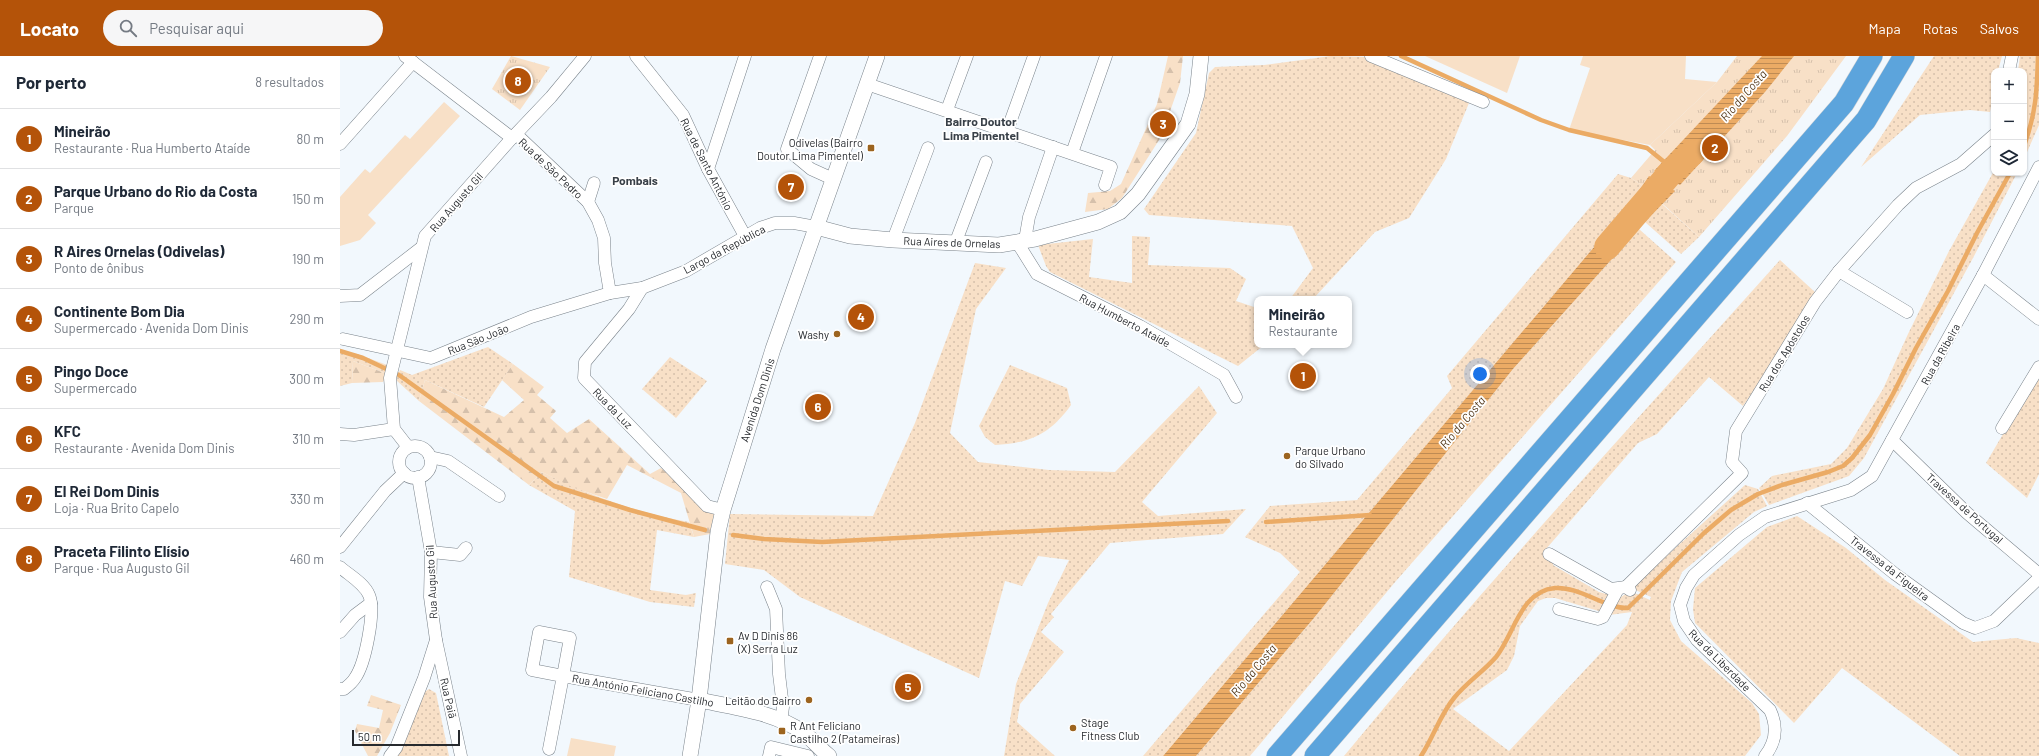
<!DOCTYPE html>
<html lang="pt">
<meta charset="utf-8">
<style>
:root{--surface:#fff;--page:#f6f6f7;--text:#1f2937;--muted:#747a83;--line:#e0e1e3;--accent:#b45309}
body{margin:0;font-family:Barlow,sans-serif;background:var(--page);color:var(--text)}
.controls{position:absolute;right:12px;top:12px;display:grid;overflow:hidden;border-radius:8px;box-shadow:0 1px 3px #0004}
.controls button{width:36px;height:36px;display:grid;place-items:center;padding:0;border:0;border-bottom:1px solid var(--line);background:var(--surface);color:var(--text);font:20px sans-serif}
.scale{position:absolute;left:12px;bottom:10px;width:108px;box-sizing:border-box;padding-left:4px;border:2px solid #272a2e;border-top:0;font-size:11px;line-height:14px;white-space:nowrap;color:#272a2e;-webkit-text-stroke:3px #fff;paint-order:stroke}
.you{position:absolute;left:1140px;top:318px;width:14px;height:14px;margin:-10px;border:3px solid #fff;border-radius:50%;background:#1a73e8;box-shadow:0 0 0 6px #1a73e833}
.badge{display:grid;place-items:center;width:26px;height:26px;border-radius:50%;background:var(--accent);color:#fff;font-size:13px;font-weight:700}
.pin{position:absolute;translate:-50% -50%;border:2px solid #fff;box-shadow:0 1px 4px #0006}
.popup{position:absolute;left:914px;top:240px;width:98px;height:52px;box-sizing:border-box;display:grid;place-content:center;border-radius:8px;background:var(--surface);filter:drop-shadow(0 1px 3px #0005);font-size:13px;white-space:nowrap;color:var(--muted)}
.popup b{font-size:15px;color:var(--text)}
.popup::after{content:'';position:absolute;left:50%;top:100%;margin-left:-8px;border:8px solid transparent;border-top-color:var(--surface)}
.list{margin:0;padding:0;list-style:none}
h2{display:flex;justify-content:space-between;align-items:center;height:52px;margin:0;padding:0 16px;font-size:17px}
h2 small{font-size:13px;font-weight:400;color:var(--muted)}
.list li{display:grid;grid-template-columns:26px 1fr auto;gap:12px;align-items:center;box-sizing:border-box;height:60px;padding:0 16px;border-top:1px solid var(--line)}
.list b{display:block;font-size:15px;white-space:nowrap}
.list p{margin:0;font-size:13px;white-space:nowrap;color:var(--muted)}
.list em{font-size:13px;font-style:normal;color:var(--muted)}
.icon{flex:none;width:22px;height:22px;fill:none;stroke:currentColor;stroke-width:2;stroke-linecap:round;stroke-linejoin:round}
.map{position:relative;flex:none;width:1699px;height:700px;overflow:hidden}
header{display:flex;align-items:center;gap:24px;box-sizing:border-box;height:56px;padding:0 20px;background:var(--accent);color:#fff}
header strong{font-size:19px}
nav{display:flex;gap:22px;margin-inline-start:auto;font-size:14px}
.search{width:280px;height:36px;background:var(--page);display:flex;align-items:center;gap:10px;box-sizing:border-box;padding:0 14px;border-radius:22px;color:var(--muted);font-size:15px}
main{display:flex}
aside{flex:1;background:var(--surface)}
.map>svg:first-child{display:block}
.grass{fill:url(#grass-dots)}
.forest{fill:url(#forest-firs)}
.park{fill:url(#park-tufts)}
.garden{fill:#f8e0c7}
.water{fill:url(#water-rules)}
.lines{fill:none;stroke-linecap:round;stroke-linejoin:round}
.stream{stroke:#ebab65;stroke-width:4.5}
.river{stroke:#ebab65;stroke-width:26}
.minor-casing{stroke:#7a838b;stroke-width:13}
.tertiary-casing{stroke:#7a838b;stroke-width:16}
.trunk-casing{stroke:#d4d4d5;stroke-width:22}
.minor{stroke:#fff;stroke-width:12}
.tertiary{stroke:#fff;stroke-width:15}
.trunk{stroke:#5ca4dc;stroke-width:21}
.poi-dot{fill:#9c641f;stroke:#fff;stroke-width:1.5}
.labels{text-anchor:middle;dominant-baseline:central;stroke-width:3.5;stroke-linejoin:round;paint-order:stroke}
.poi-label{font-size:11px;fill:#272a2e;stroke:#fff;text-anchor:start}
.street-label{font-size:11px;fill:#272a2e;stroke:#fff}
.water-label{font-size:12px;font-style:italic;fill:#52381a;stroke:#fff}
.neighbourhood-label{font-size:12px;font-weight:bold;fill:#394048;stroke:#fff}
</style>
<header>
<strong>Locato</strong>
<div class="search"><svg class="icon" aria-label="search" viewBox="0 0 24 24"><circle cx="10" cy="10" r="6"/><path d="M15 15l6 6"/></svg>Pesquisar aqui</div>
<nav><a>Mapa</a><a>Rotas</a><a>Salvos</a></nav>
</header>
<main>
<aside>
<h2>Por perto<small>8 resultados</small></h2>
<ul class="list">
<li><span class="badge">1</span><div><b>Mineirão</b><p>Restaurante · Rua Humberto Ataíde</p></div><em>80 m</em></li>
<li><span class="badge">2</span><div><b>Parque Urbano do Rio da Costa</b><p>Parque</p></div><em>150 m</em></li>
<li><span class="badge">3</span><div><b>R Aires Ornelas (Odivelas)</b><p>Ponto de ônibus</p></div><em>190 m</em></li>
<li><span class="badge">4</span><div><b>Continente Bom Dia</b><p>Supermercado · Avenida Dom Dinis</p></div><em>290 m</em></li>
<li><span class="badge">5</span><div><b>Pingo Doce</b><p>Supermercado</p></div><em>300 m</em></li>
<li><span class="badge">6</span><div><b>KFC</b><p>Restaurante · Avenida Dom Dinis</p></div><em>310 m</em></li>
<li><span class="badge">7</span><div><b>El Rei Dom Dinis</b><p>Loja · Rua Brito Capelo</p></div><em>330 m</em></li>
<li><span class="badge">8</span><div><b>Praceta Filinto Elísio</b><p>Parque · Rua Augusto Gil</p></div><em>460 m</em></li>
</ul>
</aside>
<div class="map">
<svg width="1699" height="700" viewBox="0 0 1699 700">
<defs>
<pattern id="grass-dots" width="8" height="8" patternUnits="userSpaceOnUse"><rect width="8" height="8" fill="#f8e0c7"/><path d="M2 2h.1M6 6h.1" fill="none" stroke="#d5c0ab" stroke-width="1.8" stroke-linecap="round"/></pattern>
<pattern id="forest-firs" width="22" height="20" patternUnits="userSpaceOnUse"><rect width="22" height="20" fill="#f8e0c7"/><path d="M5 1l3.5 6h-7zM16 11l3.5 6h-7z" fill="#d5c0ab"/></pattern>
<pattern id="park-tufts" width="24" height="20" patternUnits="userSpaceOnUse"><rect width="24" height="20" fill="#f8e0c7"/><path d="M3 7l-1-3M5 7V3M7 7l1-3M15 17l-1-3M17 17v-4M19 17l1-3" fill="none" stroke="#d5c0ab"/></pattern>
<pattern id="water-rules" width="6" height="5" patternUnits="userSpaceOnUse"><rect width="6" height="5" fill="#ebab65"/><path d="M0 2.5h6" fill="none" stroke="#be8b54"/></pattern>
</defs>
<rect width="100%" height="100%" fill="#f2f8fd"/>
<g class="grass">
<path d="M991,0l34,1 104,46 -23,56 -37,59 -34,14 -62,67h-23l23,-31 -21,-42 -143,-11 -5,-6 52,-76 13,-60 6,-6 49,-2z"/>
<path d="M1594,0h68l-4,15h-4v21l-4,20 -20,-2 -50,5 -59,52z"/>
<path d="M1680,0h19v69l-15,34v-88h-6z"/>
<path d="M1654,115v2h23l-44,85 -109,200 -15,18 -80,29 -10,-17 13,-12 59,-12 16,-16 36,-59 25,-55 41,-83z"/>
<path d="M1278,118l13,4 12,8 -15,21 -465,549h-20l157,-184 -20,-19 -35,-16 25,-31 87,-6 95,-112 -5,-12z"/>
<path d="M1322,148l37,33 -18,17 -36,-32z"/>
<path d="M1299,173l37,33 -280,319 -146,175h-54l118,-138 199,-249z"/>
<path d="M792,180l18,1 -2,28 82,3 16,11 -10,22 21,7v37h7l-26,21 -188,-94 -4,-6 -8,-21 55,-6 -4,38 43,6z"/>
<path d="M1440,204l36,33 -31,52 -42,61 -34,-29 -52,57 -19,9 -92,106 11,5 -4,11 46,27 11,3 -8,17 -47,-14h-9l-8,3 -18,25 -6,30 -7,14 -54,39 56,42 118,-126 5,-13 -23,3 9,-16 12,-8 20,9 1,-3 -20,-9 114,-103 13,4 9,17 -13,6 -72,60 -11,29 -1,19 11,21 71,62 7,11 2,21 -16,21h-401c140,-170 289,-332 436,-496z"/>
<path d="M635,207l31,5 -30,41 -26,124 28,29 71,8 66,2 84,-86 18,27 -75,89 16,14 88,-7 -23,25 -113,9 -59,71 3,3 -13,15 23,20 -44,52 -3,18 38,34h-51l12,-72 32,-81 21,-43 -31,-4 -16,30 -17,-5 -26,97 -179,-81 -36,-27 -39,-6 5,-50 143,2 42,-93z"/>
<path d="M148,291l25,17 -29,43 -59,-27 -6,21 -23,-21 4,-10 12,5z"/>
<path d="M0,295l17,3 33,12 -3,8 -34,-13 -1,22 -12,3z"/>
<path d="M330,301l37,24 -31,37 -34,-29z"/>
<path d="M670,309l57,23 4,17c-21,29 -40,38 -76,40l-10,-8 -6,-11z"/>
<path d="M1699,317v101l-12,24 -41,-35z"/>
<path d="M202,416c46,23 96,41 147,50l5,15 -37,-7 -7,60 36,5 10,-2 -2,14 -44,-5 -81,-25 6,-66 -46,-26z"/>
<path d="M1457,460l49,32 39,32 88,62 43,-4 23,5v113h-79l-118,-88 -48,55 -99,-100 -2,-14 2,-21 72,-61z"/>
<path d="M89,633l7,4 13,63h-53l27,-63z"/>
</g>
<g class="forest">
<path d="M828,0h15l-3,27 -19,54 -39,61 -14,11 -23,3 3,-19 22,-2 11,-7 36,-80z"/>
<path d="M13,305l34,13 -4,8 -31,1z"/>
<path d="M173,308l31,23 -7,8 19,16 -6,7 17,15 22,-14 61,55 11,-6 53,46 -4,20 -16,3 -13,-44 -54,-28 -20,34 -35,-12 -30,-15 -13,13 -110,-84 6,-21 79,37 20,-17 -22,-20z"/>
<path d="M31,639l30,10 -11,28 -13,23h-9l-13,-25 2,-7 22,4 4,-18 -16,-4z"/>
</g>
<g class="park">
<path d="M171,0l39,11 -30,43 -28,-21z"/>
<path d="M1397,0h109l-59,80 -88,101 -56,-51 -12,-8 24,-28 -5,-5 67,-63z"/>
</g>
<g class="garden">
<path d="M1085,0h95l-13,37z"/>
<path d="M1243,0h103l-1,23 32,3 -67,63 -81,-15 21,-62 -10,-3z"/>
<path d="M104,46l16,14 -92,99 8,8 -16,17 -20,6v-49l25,-28 5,4 35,-38 5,4z"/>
<path d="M231,682l45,8 -2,10h-47z"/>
</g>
<g class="water">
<path d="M1422,0h32l-29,36 -85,93 -26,-14z"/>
<path d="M1309,120l26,15 -30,31 -17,-15z"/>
<path d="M1282,158l17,15 -126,140 -199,249 -118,138h-33z"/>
</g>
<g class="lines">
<g class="stream">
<path d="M1061,0l140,64 28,10 78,18 21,17"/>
<path d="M1684,90c12,-33 13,-55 14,-90"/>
<path d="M0,295l23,7 36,17 155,111 76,24 75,20"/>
<path d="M926,466l104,-7"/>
<path d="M393,479l31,4 58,3 406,-21"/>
<path d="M1081,700c12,-18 19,-41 33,-58 12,-15 29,-26 42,-41 18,-22 24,-66 59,-69 24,-2 51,21 73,20l76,-75 27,-23 27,-16 24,-9 46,-13 15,-6 9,-8 18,-23 23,-41 23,-46 32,-57 29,-58 33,-60"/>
</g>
<path class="river" d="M1267,191l66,-77 19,-17"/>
<g class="minor-casing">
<g id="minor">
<path d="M65,0l107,82"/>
<path d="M296,0l47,59 25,54 37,67"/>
<path d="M480,0l-33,93 24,20 22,10"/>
<path d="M1031,0l112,46"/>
<path d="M1669,15l3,-15"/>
<path d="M527,28l244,83 -6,18"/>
<path d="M607,54l20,-54"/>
<path d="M667,75l27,-75"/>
<path d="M176,78l72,68 10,18 6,18 1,25 5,30"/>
<path d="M0,88l73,-82"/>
<path d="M732,97l34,-97"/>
<path d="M368,113l37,-113"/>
<path d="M248,146l6,-19"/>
<path d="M553,184l35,-92"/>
<path d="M685,184l4,-23 24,-70"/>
<path d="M677,186l20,32 103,52 84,49 12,22"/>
<path d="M615,188l31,-82"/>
<path d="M1499,215l68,41"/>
<path d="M1643,219l56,44"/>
<path d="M302,232l-13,21 -44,53 -1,16 123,128 16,4"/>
<path d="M0,240l20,-1 61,-47"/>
<path d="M3,283l88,19 100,-41 79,-24 32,-5 44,-17 74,-43 15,-5h19l22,4"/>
<path d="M1662,372l37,-61"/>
<path d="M0,378l14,1 40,-6"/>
<path d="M1552,384l75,73 72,61"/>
<circle cx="75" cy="406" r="16"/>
<path d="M68,391l-14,-18 -4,-51 35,-142 87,-98 39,-41 34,-41"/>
<path d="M90,401l18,4 51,35"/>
<path d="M78,421l13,75 -1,45 6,43 25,116"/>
<path d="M1467,447l88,71 68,49 12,5 19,-7 45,-43"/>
<path d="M0,491l45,-56 19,-18"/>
<path d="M91,496l29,3 6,-7"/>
<path d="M1209,498l62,35 15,-2"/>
<path d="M0,511c9,8 24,16 29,28 7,16 -4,69 -14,83 -3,5 -7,8 -11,11h-4"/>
<path d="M427,531l9,22 3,65 4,33 -2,15"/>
<path d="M1290,534l-4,-3 116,-114 -10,-11 4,-31 79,-129 24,-31 59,-66 18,-17 45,-24 33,-29"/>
<path d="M1219,553l39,10 5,-2 15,-28"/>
<path d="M0,576l15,-17 16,-12"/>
<path d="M209,693l14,-73 -31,-6 7,-38 31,6 -7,38 136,24"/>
<path d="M50,700l6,-8 28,-70 12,-38"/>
<path d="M429,700l2,-9 37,9"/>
<path d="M1425,700c11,-14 13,-29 5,-46l-73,-70 -13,-19 -4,-16 6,-17 8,-13 45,-40 26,-18 86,-27 21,-14 111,-201 56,-108"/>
</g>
</g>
<g class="tertiary-casing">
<g id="tertiary">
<path d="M476,171l34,9 43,4 106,5 36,-6 63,-17 22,-10 18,-18 50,-70 9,-30 4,-38"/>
<path d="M359,644c34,7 76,12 105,33 9,7 16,16 25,23"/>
<path d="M350,700l9,-56 19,-168 5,-22 50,-161 104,-293"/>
</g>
</g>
<g class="trunk-casing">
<g id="trunk">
<path d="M937,700l567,-653 28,-47"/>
<path d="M975,700l551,-636 38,-64"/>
</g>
</g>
<use href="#minor" class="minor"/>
<use href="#tertiary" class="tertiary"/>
<use href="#trunk" class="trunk"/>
</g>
<g class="poi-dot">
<rect x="527" y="88" width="8" height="8" rx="2"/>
<circle cx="497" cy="278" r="4"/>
<circle cx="947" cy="400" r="4"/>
<rect x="386" y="581" width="8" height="8" rx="2"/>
<circle cx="469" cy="644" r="4"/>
<circle cx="733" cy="672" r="4"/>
<rect x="438" y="671" width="8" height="8" rx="2"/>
</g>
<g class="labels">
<g class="poi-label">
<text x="523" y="86" text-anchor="end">Odivelas (Bairro<tspan x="523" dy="13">Doutor Lima Pimentel)</tspan></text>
<text x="489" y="278" text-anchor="end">Washy</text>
<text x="955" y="394">Parque Urbano<tspan x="955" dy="13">do Silvado</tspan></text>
<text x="398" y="579">Av D Dinis 86<tspan x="398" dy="13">(X) Serra Luz</tspan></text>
<text x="461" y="644" text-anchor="end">Leitão do Bairro</text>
<text x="741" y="666">Stage<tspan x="741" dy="13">Fitness Club</tspan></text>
<text x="450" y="669">R Ant Feliciano<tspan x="450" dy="13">Castilho 2 (Patameiras)</tspan></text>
</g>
<g class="street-label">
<text transform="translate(367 108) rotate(63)">Rua de Santo António</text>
<text transform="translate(211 112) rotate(43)">Rua de São Pedro</text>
<text transform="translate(116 146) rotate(-49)">Rua Augusto Gil</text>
<text transform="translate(612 186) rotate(2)">Rua Aires de Ornelas</text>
<text transform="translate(384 193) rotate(-28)">Largo da República</text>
<text transform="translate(785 264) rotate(28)">Rua Humberto Ataíde</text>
<text transform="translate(138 283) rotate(-22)">Rua São João</text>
<text transform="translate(1444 297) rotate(-59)">Rua dos Apóstolos</text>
<text transform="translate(1600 298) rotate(-61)">Rua da Ribeira</text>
<text transform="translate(417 344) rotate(-72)">Avenida Dom Dinis</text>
<text transform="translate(273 352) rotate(46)">Rua da Luz</text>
<text transform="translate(1625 452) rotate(42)">Travessa de Portugal</text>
<text transform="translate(1550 512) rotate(38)">Travessa da Figueira</text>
<text transform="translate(91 526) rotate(-93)">Rua Augusto Gil</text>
<text transform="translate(1380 604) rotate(45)">Rua da Liberdade</text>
<text transform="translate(303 634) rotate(10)">Rua António Feliciano Castilho</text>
<text transform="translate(109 642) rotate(77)">Rua Paiã</text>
</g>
<g class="water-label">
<text transform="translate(1403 39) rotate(-49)">Rio da Costa</text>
<text transform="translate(1122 366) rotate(-50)">Rio da Costa</text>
<text transform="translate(913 614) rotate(-50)">Rio da Costa</text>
</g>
<g class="neighbourhood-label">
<text x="641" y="65">Bairro Doutor<tspan x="641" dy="14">Lima Pimentel</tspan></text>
<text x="295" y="124">Pombais</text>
</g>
</g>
</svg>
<div class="controls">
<button>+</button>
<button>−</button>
<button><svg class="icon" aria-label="layers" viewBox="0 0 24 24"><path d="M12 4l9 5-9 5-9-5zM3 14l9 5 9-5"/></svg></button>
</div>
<div class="scale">50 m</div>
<div class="you"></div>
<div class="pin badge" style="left:963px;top:320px">1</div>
<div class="popup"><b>Mineirão</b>Restaurante</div>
<div class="pin badge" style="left:1375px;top:92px">2</div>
<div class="pin badge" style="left:823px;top:68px">3</div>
<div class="pin badge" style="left:521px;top:261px">4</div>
<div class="pin badge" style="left:568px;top:631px">5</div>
<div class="pin badge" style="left:478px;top:351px">6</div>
<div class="pin badge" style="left:451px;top:131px">7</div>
<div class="pin badge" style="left:178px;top:25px">8</div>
</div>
</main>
